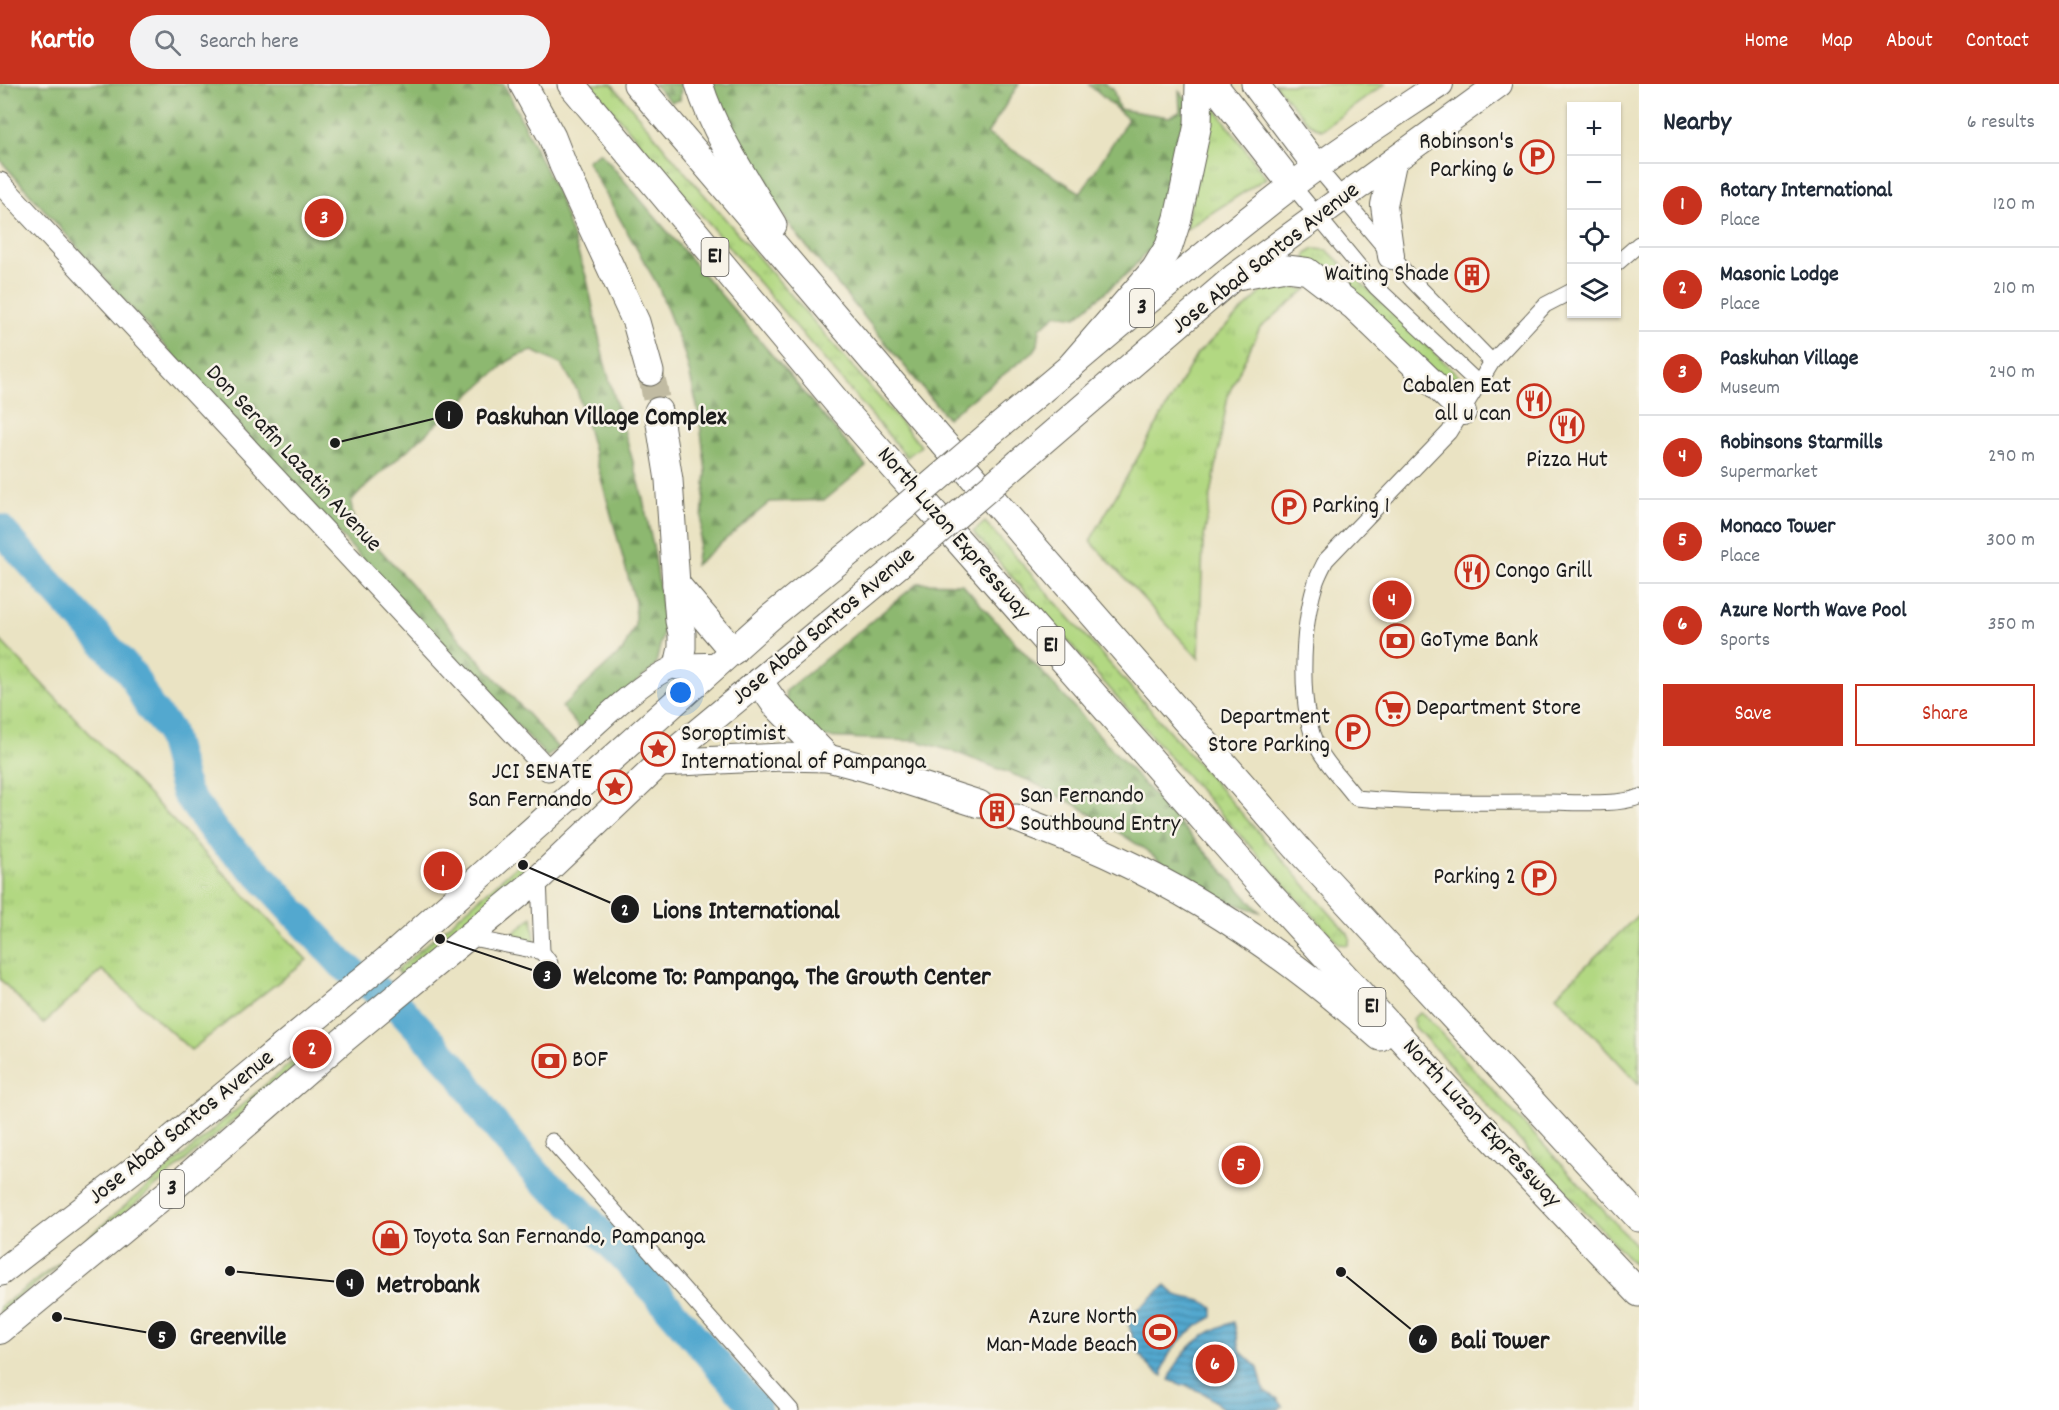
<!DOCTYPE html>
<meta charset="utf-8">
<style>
:root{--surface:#fff;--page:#f2f2f3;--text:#1f2937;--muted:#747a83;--line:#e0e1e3;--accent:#c8321e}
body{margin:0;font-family:Dekko,sans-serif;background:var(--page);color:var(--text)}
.controls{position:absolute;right:18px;top:18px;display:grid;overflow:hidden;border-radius:0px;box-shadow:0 2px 4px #0004}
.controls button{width:54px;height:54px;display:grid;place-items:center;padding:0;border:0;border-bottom:2px solid var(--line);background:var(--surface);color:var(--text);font:30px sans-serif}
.you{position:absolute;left:681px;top:609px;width:21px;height:21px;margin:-15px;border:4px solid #fff;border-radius:50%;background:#1a73e8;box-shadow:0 0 0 9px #1a73e833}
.badge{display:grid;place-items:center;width:39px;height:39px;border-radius:50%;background:var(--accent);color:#fff;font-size:20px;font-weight:700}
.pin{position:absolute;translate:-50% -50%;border:3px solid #fff;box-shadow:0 2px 6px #0006}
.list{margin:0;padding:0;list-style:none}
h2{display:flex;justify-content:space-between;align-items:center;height:78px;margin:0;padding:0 24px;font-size:26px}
h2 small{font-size:20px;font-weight:400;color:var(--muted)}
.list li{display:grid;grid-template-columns:39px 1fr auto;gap:18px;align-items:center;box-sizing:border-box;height:84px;padding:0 24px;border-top:2px solid var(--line)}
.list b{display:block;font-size:22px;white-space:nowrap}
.list p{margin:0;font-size:20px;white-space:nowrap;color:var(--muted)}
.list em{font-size:20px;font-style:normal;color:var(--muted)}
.actions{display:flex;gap:12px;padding:18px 24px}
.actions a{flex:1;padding:14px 0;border:2px solid var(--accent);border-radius:0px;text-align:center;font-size:21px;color:var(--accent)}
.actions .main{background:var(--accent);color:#fff}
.icon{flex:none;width:33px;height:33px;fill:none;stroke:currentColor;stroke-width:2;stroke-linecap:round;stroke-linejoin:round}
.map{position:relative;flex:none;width:1639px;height:1326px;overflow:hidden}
header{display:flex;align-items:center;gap:36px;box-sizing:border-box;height:84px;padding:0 30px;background:var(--accent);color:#fff}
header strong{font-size:28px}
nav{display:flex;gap:33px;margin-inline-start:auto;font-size:21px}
.search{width:420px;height:54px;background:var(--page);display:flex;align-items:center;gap:15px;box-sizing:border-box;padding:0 21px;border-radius:33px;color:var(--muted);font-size:22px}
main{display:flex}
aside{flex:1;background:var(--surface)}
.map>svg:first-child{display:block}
.grass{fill:url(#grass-tufts);stroke:#677a4f;stroke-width:1.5}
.forest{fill:url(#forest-firs);stroke:#546a46;stroke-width:1.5}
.garden{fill:url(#garden-furrows);stroke:#677a4f;stroke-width:1.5}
.water{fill:url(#water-rules);stroke:#386276;stroke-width:1.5}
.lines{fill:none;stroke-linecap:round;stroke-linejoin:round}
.river{stroke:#53a8cf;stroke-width:30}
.motorway-tunnel{stroke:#c1bba2;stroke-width:27;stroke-dasharray:27 14;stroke-linecap:butt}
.minor-casing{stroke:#646256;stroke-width:17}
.secondary-casing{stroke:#646256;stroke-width:23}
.trunk-casing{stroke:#646256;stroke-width:28}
.motorway-casing{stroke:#646256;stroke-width:29}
.minor{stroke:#fff;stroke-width:15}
.secondary{stroke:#fff;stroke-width:21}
.trunk{stroke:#fff;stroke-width:26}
.motorway{stroke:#fff;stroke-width:27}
.trunk-bridge-casing{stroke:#646256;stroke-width:28;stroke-linecap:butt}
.trunk-bridge{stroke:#fff;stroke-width:26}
.labels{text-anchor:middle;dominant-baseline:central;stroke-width:5;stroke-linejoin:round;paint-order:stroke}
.shield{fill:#f7f3e8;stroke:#5e5c59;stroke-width:1.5}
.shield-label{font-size:22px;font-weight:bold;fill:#1c1c1c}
.poi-label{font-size:24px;fill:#1c1c1c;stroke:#f7f3e8;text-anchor:start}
.street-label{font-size:24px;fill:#1c1c1c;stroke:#f7f3e8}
.leader{fill:none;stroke:#1c1c1c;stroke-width:2}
.callout-dot{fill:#1c1c1c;stroke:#f7f3e8;stroke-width:2}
.mark-label{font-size:18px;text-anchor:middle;font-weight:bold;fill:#fff}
.callout-label{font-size:26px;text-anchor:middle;font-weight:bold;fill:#1c1c1c;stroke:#f7f3e8;stroke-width:5;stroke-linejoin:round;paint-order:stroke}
</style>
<header>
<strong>Kartio</strong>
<div class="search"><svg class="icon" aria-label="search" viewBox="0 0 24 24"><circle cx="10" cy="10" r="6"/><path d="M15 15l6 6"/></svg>Search here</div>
<nav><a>Home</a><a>Map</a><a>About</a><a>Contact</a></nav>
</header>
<main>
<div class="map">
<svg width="1639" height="1326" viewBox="0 0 1639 1326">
<defs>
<pattern id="grass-tufts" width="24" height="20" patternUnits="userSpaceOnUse" patternTransform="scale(1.5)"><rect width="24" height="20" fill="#b2d882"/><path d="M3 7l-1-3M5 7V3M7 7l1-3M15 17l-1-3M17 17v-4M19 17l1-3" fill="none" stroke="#98b970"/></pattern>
<pattern id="forest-firs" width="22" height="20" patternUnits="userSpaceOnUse" patternTransform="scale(1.5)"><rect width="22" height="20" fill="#8db870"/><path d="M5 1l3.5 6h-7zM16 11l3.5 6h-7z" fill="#72955b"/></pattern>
<pattern id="garden-furrows" width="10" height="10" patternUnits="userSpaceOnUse" patternTransform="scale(1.5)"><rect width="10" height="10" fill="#b2d882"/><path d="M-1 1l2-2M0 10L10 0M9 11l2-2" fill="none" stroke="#98b970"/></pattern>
<pattern id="water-rules" width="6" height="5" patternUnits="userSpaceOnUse" patternTransform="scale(1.5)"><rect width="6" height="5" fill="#53a8cf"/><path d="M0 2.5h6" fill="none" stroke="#4488a7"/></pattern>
</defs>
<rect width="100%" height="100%" fill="#f7f3e8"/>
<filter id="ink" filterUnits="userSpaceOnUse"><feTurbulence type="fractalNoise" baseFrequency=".0167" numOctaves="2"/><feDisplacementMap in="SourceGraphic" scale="12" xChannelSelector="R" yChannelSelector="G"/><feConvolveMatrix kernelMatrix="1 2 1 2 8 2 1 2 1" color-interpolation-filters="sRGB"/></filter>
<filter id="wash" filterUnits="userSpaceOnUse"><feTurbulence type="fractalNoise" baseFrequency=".008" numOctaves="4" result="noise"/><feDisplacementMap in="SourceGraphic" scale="24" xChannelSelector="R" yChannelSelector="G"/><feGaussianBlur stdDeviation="1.35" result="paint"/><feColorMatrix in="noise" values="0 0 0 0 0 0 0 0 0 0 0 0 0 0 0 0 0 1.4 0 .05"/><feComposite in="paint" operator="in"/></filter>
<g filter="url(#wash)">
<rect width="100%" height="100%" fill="#eae3c3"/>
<g class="grass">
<path d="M590,0h22l65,79 244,283 -14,11z"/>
<path d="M1274,0h111l-64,46 -13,-7z"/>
<path d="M1211,18l55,76 -81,52z"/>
<path d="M1314,165l13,1 142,136 -4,9 -5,-2 -155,-133 1,-6z"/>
<path d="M1276,203l31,2 -47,39 -32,67 -25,149 -4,115 -109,-118 107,-187 69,-66z"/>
<path d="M985,438l363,412 2,4 -2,7 -9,-1c-124,-135 -246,-273 -366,-412z"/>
<path d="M0,556l307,320 -116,90 -89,-80 -59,54 -43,-45z"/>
<path d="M1639,830v170l-83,-89z"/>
<path d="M532,833l4,29 -30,-6z"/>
<path d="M1420,929l6,4 213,232v21l-224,-243 -3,-8z"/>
</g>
<g class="forest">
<path d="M0,0h504l54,111 29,84 17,82 36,125 14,65 11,74 -10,42 -75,62 -18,-22 61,-57 12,-25v-23l-58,-212 -15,-25 -29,-14 -14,4 -12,7 -145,128 -11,12 2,16 4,6 201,224 -11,9 -368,-395 -179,-202z"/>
<path d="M653,0h28l-1,16 -9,2z"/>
<path d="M711,0h308l-32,50 94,59 47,-74 -40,-35h17l8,5 6,20 50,8 11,-5 -1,-21 11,11 -23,119 -16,26 -22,25 -53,45 -19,-3 -17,14 -2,17 -4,6 -87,67 -149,-182 -26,-36 -23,-34z"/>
<path d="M600,68l266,314 -41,34 -55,2 -75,63 6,-33 5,-60 -7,-57 -13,-57 -28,-72 -71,-125z"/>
<path d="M918,499l44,1 298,328 -36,-12 -50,-28 -28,-22 -68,-44 -48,-25 -75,-29 -38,-11 -97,-4 -33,-34 -2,-11z"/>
</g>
<g class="garden">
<path d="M519,780l5,5 -122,107 -5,-6z"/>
<path d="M321,953l4,5 -189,161 -136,110v-6l55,-41z"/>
</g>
<g class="water">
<path d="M1166,1201c13,20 29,7 47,23v9c-22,11 -50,33 -50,59 -23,-11 -29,-33 -36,-57z"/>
<path d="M1234,1238l7,30 17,16 6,23 13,7 6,8 -5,4h-55c-17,-21 -31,-21 -54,-30 11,-30 35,-49 65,-58z"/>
</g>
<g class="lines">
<path class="river" d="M0,445l132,145 17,32 20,24 17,63 31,42 42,39 83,90 59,45 58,63 30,46 50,59 37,30 68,72 113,131"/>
</g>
</g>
<g filter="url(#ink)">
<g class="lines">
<g class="motorway-tunnel">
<path d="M650,288l4,15 4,24"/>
<path d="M979,720l37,14"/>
</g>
<g class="minor-casing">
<g id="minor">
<path d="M1317,83l95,113 80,82"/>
<path d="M1292,101l84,102 104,98"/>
<path d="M1616,180l23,-20"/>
<path d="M1572,207l-27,14 -53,57 -43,70 -123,128c-4,8 -9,17 -11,25 -13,43 -18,125 4,165 10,17 25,32 37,48 64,6 128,4 192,4 25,0 69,4 91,-5"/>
<path d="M539,794l3,74 8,11"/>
<path d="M467,853l75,15"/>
<path d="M552,1057l239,269"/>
</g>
</g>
<g class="secondary-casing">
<path id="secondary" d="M0,99l548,587c28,-26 96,-95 129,-104 13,-3 29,-2 42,-3"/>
</g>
<g class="trunk-casing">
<g id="trunk">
<path d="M1391,172l-7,-51 9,-42"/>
<path d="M1240,192l43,-8 24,3 47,36 109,105"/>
<path d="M992,348c99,-82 196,-167 298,-245 48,-37 100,-70 150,-103"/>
<path d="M1019,378l215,-185 265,-193"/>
<path d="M0,1189l141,-109 256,-213 376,-336 106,-86"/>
<path d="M0,1247l171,-141 170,-148 198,-164 121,-115 245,-203"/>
</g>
</g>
<g class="motorway-casing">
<g id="motorway">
<path d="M523,0l29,53 11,28 73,157 14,50"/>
<path d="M571,0l270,323 420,478 223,244 155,164"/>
<path d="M637,0l301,353 361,413 340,368"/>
<path d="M699,0c16,51 46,95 74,141"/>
<path d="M1213,0l79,101"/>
<path d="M1255,0l62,83"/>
<path d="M1070,283l85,-98 14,-23 9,-28 20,-94 1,-40"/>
<path d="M658,327l11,69 7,104 3,37 3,13v14l-4,18"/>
<path d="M676,500l57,67"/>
<path d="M759,597l16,23 53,54"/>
<path d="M660,679l122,-6 46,1 38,10 113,36"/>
<path d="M1016,734c34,14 69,25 101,41 97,45 183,107 263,178"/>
</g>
</g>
<use href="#minor" class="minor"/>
<use href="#secondary" class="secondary"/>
<use href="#trunk" class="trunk"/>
<use href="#motorway" class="motorway"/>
<g class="trunk-bridge-casing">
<g id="trunk-bridge">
<path d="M879,445l113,-97"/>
<path d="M905,476l114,-98"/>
</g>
</g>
<use href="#trunk-bridge" class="trunk-bridge"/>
</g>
</g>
<defs>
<g id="parking-ring" transform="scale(1.725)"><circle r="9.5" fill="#f7f3e8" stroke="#c8321e" stroke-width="1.5"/><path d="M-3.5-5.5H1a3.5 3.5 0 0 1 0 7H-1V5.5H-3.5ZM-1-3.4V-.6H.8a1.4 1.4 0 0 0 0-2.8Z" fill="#c8321e"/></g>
<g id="building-ring" transform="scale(1.725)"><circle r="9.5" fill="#f7f3e8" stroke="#c8321e" stroke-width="1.5"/><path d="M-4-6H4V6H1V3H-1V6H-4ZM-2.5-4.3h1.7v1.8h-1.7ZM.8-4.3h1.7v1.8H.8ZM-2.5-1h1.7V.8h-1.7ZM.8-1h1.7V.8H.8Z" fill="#c8321e"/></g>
<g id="restaurant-ring" transform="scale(1.725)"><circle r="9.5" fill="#f7f3e8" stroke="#c8321e" stroke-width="1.5"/><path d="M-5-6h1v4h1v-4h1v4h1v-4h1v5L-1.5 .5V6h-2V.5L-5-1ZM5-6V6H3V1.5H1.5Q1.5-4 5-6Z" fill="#c8321e"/></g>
<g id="bank-ring" transform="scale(1.725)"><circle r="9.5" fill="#f7f3e8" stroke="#c8321e" stroke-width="1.5"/><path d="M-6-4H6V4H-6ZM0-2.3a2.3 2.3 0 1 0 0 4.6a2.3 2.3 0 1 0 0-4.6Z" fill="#c8321e"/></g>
<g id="supermarket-ring" transform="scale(1.725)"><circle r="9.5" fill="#f7f3e8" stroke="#c8321e" stroke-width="1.5"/><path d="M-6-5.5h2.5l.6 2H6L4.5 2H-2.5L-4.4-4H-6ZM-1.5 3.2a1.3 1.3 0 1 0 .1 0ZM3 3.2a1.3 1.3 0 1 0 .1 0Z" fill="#c8321e"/></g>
<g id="sight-ring" transform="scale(1.725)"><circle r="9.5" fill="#f7f3e8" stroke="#c8321e" stroke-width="1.5"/><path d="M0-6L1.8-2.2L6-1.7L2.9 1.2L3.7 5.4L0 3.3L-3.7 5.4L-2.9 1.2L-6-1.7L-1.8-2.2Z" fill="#c8321e"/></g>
<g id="shop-ring" transform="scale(1.725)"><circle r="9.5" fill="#f7f3e8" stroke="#c8321e" stroke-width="1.5"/><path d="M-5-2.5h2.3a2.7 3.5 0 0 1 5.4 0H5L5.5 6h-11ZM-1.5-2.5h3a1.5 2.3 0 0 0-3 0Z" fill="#c8321e"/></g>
<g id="stadium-ring" transform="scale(1.725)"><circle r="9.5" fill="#f7f3e8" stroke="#c8321e" stroke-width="1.5"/><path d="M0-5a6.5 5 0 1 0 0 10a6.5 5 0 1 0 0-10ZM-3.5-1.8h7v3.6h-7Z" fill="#c8321e"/></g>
</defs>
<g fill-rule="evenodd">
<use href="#parking-ring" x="1537" y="73"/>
<use href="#building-ring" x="1472" y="191"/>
<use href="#restaurant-ring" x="1534" y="317"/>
<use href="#restaurant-ring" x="1567" y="342"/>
<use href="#parking-ring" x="1289" y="423"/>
<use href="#restaurant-ring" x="1472" y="488"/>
<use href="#bank-ring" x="1397" y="557"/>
<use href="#supermarket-ring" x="1393" y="625"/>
<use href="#parking-ring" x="1353" y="648"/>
<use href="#sight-ring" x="658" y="665"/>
<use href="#sight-ring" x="615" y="703"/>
<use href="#building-ring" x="997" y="727"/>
<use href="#parking-ring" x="1539" y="794"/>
<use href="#bank-ring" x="549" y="977"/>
<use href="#shop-ring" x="390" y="1154"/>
<use href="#stadium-ring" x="1160" y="1248"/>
</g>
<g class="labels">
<g class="shield">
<rect x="701.5" y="154" width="27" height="38" rx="4.5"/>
<rect x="1130" y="205" width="24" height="38" rx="4.5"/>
<rect x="1037.5" y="543" width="27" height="38" rx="4.5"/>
<rect x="1358.5" y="904" width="27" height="38" rx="4.5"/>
<rect x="160" y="1086" width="24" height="38" rx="4.5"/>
</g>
<g class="shield-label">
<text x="715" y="173">E1</text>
<text x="1142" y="224">3</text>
<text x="1051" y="562">E1</text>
<text x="1372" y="923">E1</text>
<text x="172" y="1105">3</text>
</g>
<g class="poi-label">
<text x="1514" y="59" text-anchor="end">Robinson's<tspan x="1514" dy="28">Parking 6</tspan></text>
<text x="1449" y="191" text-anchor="end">Waiting Shade</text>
<text x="1511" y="303" text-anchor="end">Cabalen Eat<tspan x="1511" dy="28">all u can</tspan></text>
<text x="1567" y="377" text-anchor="middle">Pizza Hut</text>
<text x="1312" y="423">Parking 1</text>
<text x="1495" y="488">Congo Grill</text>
<text x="1420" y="557">GoTyme Bank</text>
<text x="1416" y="625">Department Store</text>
<text x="1330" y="634" text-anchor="end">Department<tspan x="1330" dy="28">Store Parking</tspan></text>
<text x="681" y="651">Soroptimist<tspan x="681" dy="28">International of Pampanga</tspan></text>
<text x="592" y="689" text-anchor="end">JCI SENATE<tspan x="592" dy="28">San Fernando</tspan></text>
<text x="1020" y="713">San Fernando<tspan x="1020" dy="28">Southbound Entry</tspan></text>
<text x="1516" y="794" text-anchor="end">Parking 2</text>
<text x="572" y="977">BOF</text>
<text x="413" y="1154">Toyota San Fernando, Pampanga</text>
<text x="1137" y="1234" text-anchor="end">Azure North<tspan x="1137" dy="28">Man-Made Beach</tspan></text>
</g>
<g class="street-label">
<text transform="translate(1266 175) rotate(-38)">Jose Abad Santos Avenue</text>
<text transform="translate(293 375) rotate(47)">Don Serafin Lazatin Avenue</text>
<text transform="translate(953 450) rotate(49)">North Luzon Expressway</text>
<text transform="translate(824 543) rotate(-40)">Jose Abad Santos Avenue</text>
<text transform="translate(1481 1040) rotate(47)">North Luzon Expressway</text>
<text transform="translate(182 1044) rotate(-39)">Jose Abad Santos Avenue</text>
</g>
</g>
<path class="leader" d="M335 359L449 331M523 781L625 825M440 855L547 891M230 1187L350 1199M57 1233L162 1251M1341 1188L1423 1255"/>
<g class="callout-dot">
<circle cx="335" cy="359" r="6"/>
<circle cx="523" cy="781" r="6"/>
<circle cx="440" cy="855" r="6"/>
<circle cx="230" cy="1187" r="6"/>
<circle cx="57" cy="1233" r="6"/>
<circle cx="1341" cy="1188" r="6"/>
<circle cx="449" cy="331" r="15"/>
<circle cx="625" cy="825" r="15"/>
<circle cx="547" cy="891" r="15"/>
<circle cx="350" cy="1199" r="15"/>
<circle cx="162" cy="1251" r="15"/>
<circle cx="1423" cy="1255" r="15"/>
</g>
<g class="mark-label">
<text x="449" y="337">1</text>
<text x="625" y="831">2</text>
<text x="547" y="897">3</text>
<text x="350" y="1205">4</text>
<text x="162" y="1258">5</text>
<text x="1423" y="1261">6</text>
</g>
<g class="callout-label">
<text x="601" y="340">Paskuhan Village Complex</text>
<text x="746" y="834">Lions International</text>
<text x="782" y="900">Welcome To: Pampanga, The Growth Center</text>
<text x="428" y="1208">Metrobank</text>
<text x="238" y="1260">Greenville</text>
<text x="1500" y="1264">Bali Tower</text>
</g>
</svg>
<div class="controls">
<button>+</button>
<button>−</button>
<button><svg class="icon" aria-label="locate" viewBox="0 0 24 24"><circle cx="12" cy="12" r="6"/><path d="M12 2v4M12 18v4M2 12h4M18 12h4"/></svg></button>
<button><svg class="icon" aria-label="layers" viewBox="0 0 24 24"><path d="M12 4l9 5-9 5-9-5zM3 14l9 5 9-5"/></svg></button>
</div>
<div class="you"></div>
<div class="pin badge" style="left:443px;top:787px">1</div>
<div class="pin badge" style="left:312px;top:965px">2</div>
<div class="pin badge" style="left:324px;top:134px">3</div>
<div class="pin badge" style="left:1392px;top:516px">4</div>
<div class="pin badge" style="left:1241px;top:1081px">5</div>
<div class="pin badge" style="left:1215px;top:1280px">6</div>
</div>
<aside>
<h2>Nearby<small>6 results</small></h2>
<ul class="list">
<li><span class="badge">1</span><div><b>Rotary International</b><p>Place</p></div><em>120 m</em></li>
<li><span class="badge">2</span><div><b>Masonic Lodge</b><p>Place</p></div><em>210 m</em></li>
<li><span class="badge">3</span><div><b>Paskuhan Village</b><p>Museum</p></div><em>240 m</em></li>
<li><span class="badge">4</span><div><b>Robinsons Starmills</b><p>Supermarket</p></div><em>290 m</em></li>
<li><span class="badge">5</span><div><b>Monaco Tower</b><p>Place</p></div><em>300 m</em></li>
<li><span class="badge">6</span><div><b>Azure North Wave Pool</b><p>Sports</p></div><em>350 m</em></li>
</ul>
<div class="actions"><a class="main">Save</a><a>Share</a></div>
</aside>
</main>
